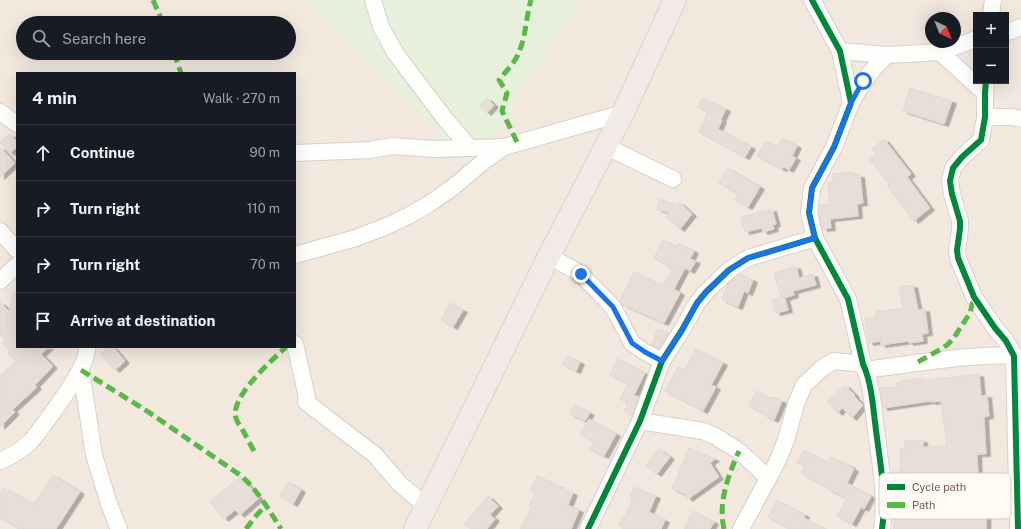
<!DOCTYPE html>
<meta charset="utf-8">
<style>
:root{--surface:#171b24;--page:#242831;--text:#f1f3f6;--muted:#9ea1a6;--line:#363941}
body{margin:0;font-family:"Public Sans",sans-serif;background:var(--page);color:var(--text)}
.controls{position:absolute;right:12px;top:12px;display:grid;overflow:hidden;border-radius:0px;box-shadow:0 4px 16px #0002}
.controls button{width:36px;height:36px;display:grid;place-items:center;padding:0;border:0;border-bottom:1px solid var(--line);background:var(--surface);color:var(--text);font:20px sans-serif}
.compass{position:absolute;left:925px;top:12px;width:36px;height:36px;border-radius:50%;background:var(--surface);box-shadow:0 4px 16px #0002;rotate:137deg}
.stop{position:absolute;width:12px;height:12px;margin:-9px;border:3px solid #1a73e8;border-radius:50%;background:#fff}
.stop.end{background:#1a73e8;border-color:#fff;box-shadow:0 1px 4px #0008}
.list{margin:0;padding:0;list-style:none}
h2{display:flex;justify-content:space-between;align-items:center;height:52px;margin:0;padding:0 16px;font-size:17px}
h2 small{font-size:13px;font-weight:400;color:var(--muted)}
.list li{display:grid;grid-template-columns:26px 1fr auto;gap:12px;align-items:center;box-sizing:border-box;height:56px;padding:0 16px;border-top:1px solid var(--line)}
.list b{display:block;font-size:15px;white-space:nowrap}
.list em{font-size:13px;font-style:normal;color:var(--muted)}
.icon{flex:none;width:22px;height:22px;fill:none;stroke:currentColor;stroke-width:2;stroke-linecap:round;stroke-linejoin:round}
.map{position:relative;flex:none;width:1021px;height:529px;overflow:hidden}
.search{position:absolute;background:var(--surface);box-shadow:0 4px 16px #0002;left:16px;top:16px;width:280px;height:44px;display:flex;align-items:center;gap:10px;box-sizing:border-box;padding:0 14px;border-radius:22px;color:var(--muted);font-size:15px}
.panel{position:absolute;background:var(--surface);box-shadow:0 4px 16px #0002;left:16px;top:72px;width:280px;height:276px;border-radius:0px}
.map>svg:first-child{display:block}
.residential{fill:#f2e8de;fill-rule:evenodd}
.green{fill:#e7f0db}
.building{fill:#e6ded7;stroke:#e2d8d2;filter:url(#shadow)}
.lines{fill:none;stroke-linecap:round;stroke-linejoin:round}
.minor-casing{stroke:#d7d1cb;stroke-width:18}
.highway-casing{stroke:#dad1cc;stroke-width:24}
.minor{stroke:#fefefd;stroke-width:16}
.highway{stroke:#f2eae7;stroke-width:22}
.quiet{stroke:#58b947;stroke-width:5;stroke-dasharray:10 5;stroke-linecap:butt}
.cycleway-casing{stroke:#fffaf3;stroke-width:8}
.cycleway{stroke:#00873e;stroke-width:6}
.route{stroke:#1a73e8;stroke-width:5}
.key{fill:#fffaf3;stroke:#d7cbc1;stroke-width:1}
.key-label{font-size:11px;fill:#7a5c4d}
</style>
<div class="map">
<svg width="1021" height="529" viewBox="0 0 1021 529">
<defs>
<filter id="shadow"><feDropShadow dx="4.5" dy="2.5" stdDeviation="0" flood-color="#0004"/></filter>
</defs>
<rect width="100%" height="100%" fill="#f9f5f0"/>
<path class="residential" d="M0,0h1021v529h-1021zM976,15h30v66h-30zM931,18h24v24h-24zM23,23h266v30h-266zM17,73h278v274h-278z"/>
<path class="green" d="M306,0h274l-107,169z"/>
<g class="building">
<path d="M910,88l42,13 -8,23 -41,-13z"/>
<path d="M487,98l7,7 -7,8 -8,-7z"/>
<path d="M702,98l24,11 -5,10 1,1 -4,9 33,18 -6,10 -46,-25 9,-20 -10,-5z"/>
<path d="M10,134l7,8v5l-7,6 -10,-11z"/>
<path d="M782,138l15,8 -5,10 4,2 -7,12 -5,-3 -2,2 -25,-13 8,-15 13,6z"/>
<path d="M884,139l27,35 -4,3 23,31 -16,13 -27,-35 2,-2 -20,-25 7,-5 -4,-5z"/>
<path d="M0,147l15,16 -15,14z"/>
<path d="M728,168l32,19 -12,20 -13,-7 4,-6 -20,-11z"/>
<path d="M853,172l1,3h6l3,28 -6,1 1,12 -28,3 1,9 -8,1 -3,-9v-15l10,-1 -2,-21h5l-1,-9z"/>
<path d="M660,199l17,6 2,-3 13,12 -12,15 -14,-12 3,-4 -12,-4z"/>
<path d="M772,209l4,15 -3,1 1,4 -11,3 -1,-4 -17,4 -4,-15z"/>
<path d="M663,240l13,7 2,-4 16,8 -4,8 6,2 -6,10 -5,-3 -11,21 6,4 -16,30 -41,-18 -3,-4 14,-29 28,14 11,-17 -6,-3v-1l-13,-7z"/>
<path d="M796,266l3,12 14,-4 3,11 -23,6 1,4 -9,3 3,12 -12,3 -4,-13 9,-3 -7,-24z"/>
<path d="M740,274l13,6 -5,13 -4,-2 -6,16 -16,-7 6,-16 7,-6z"/>
<path d="M913,285l5,25 7,-1 3,24 -6,1 1,7 -14,2v-2l-28,4v-4l-12,2 -4,-24 12,-2 -1,-5 27,-4 -4,-21z"/>
<path d="M14,292l3,1v54h32l-8,7 12,12 -18,19 2,2 -25,23 3,2 -15,15v-51l16,-15 -8,-9 2,-1 -8,-8 3,-3 -5,-5v-33l9,9z"/>
<path d="M450,303l13,7 -10,17 -12,-7z"/>
<path d="M658,329l11,4 -10,16 -8,-4z"/>
<path d="M108,347h5l12,14 -10,9 -15,-16z"/>
<path d="M696,349l27,14 -12,22 5,2 -13,24 -38,-20 13,-24 6,4z"/>
<path d="M567,356l13,6 -4,9 -14,-7z"/>
<path d="M617,359l28,14 -11,22 5,2 -7,19 -8,-5 4,-8 -8,-4 8,-15 -18,-9z"/>
<path d="M979,374l2,22 6,-1 2,21 -5,1 2,37h-9l1,22 10,-1v1h7l1,13 -2,1 2,8 -9,2 -1,29h-92v-16l11,-1 1,-22h-8v-19h3l-1,-23h5v-7l18,-1v7l24,-1 -6,-45 -10,1v-1l-48,7 -2,-20 16,-1 -1,-4 6,-1v-1l20,-3v3l15,-3v1z"/>
<path d="M845,385l10,10 -1,1 9,9 -11,13 -10,-10 -4,5 -11,-11z"/>
<path d="M756,391l16,8 1,-2 9,4 -8,19 -10,-5 1,-1 -16,-8z"/>
<path d="M575,405l15,8 -5,8 -15,-7z"/>
<path d="M589,419l27,15 -12,22 -14,-7 4,-7 -14,-8z"/>
<path d="M689,448l26,11 -5,4 9,14 -31,22 -3,-5 -13,-5z"/>
<path d="M659,449l11,8 -13,17 -11,-8z"/>
<path d="M804,450l23,13 4,-6 20,9 -1,1 4,2 -7,14 24,13 -7,13 -3,-2 -9,17 -15,-8 9,-17 -3,-2v-1l-17,-8 1,-1 -26,-14 4,-7 -8,-4z"/>
<path d="M53,475l27,17 -24,37h-36l-20,-11v-24l3,-6 31,16z"/>
<path d="M241,476l18,22 -19,17 -5,-5 -11,9 -14,-17z"/>
<path d="M537,476l22,10v1l14,6 -5,12 11,5 -8,19h-51l12,-22 -3,-1 6,-13 -5,-2z"/>
<path d="M288,482l13,8 -8,14 -13,-8z"/>
<path d="M634,487l22,9 -7,16 16,8 -4,9h-39l1,-2 -4,-2 4,-9 2,1 8,-20 -3,-1z"/>
<path d="M488,496l10,10 -8,9 5,4 -8,10h-16l-7,-5z"/>
<path d="M777,500l28,15 -1,3 21,11h-35l-22,-12z"/>
<path d="M693,511l21,11 -4,7h-26z"/>
</g>
<g class="lines">
<g class="minor-casing">
<g id="minor">
<path d="M373,0l8,27 15,27 50,66 24,28"/>
<path d="M812,0l28,51 11,52 -17,44 -22,41 -3,25 6,25 33,61 15,65c9,20 10,44 13,66 4,33 11,66 6,99"/>
<path d="M991,15l2,-15"/>
<path d="M1006,32l5,-1 10,-4"/>
<path d="M840,51l47,4 53,-3 45,41"/>
<path d="M940,52l36,-13"/>
<path d="M986,81l-1,12v24l-4,23 -19,17 -9,11 -3,13 2,13 8,27v8l-3,21 1,8 16,39 21,31 11,13 8,15 4,173"/>
<path d="M851,103c11,-19 19,-33 36,-48"/>
<path d="M0,112l17,12"/>
<path d="M985,117h27l9,2"/>
<path d="M605,146l68,33"/>
<path d="M295,153l75,-3 23,-4 40,3 71,-2"/>
<path d="M0,231l17,19"/>
<path d="M295,255l61,-17 31,-12 21,-10 21,-12 23,-16 32,-27 20,-14 119,-34"/>
<path d="M549,256l32,18 32,33 19,36 13,9 17,9"/>
<path d="M0,281l17,-16"/>
<path d="M295,344l12,53 -1,5 69,53 25,29 26,22"/>
<path d="M81,370l13,85 15,49 10,25"/>
<path d="M866,370c34,-5 68,-10 103,-13 17,-1 35,-3 52,0"/>
<path d="M640,421l63,10 12,5 24,15 29,27"/>
<path d="M0,461c12,-5 22,-11 32,-21 13,-17 57,-73 55,-93"/>
<path d="M588,529l52,-108 22,-60 20,-31 15,-27 9,-11 23,-22 19,-12 67,-20"/>
<path d="M741,529l36,-67 9,-22 10,-36 8,-19 18,-17 12,-7 29,3"/>
</g>
</g>
<g class="highway-casing">
<path id="highway" d="M415,529l134,-273 74,-143 52,-113"/>
</g>
<use href="#minor" class="minor"/>
<use href="#highway" class="highway"/>
<g class="quiet">
<path d="M153,0l10,23"/>
<path d="M174,53l7,20"/>
<path d="M517,142l-15,-31 5,-18 -8,-13c7,-9 16,-17 20,-28 7,-16 7,-35 12,-52"/>
<path d="M918,362l23,-13 6,-4 6,-6 17,-26 4,-16"/>
<path d="M81,370l66,41 93,64c17,14 29,35 41,54"/>
<path d="M254,451c-4,-7 -8,-15 -12,-22 -2,-3 -5,-7 -6,-11 -7,-20 36,-58 50,-71"/>
<path d="M246,529l8,-11 12,-13"/>
<path d="M724,529c-6,-27 4,-53 15,-78"/>
</g>
<g class="cycleway-casing">
<g id="cycleway">
<path d="M812,0l28,51 11,52 -17,44 -22,41 -3,25 6,25 33,61 15,65c9,20 10,44 13,66 4,33 11,66 6,99"/>
<path d="M986,81l-1,12v24l-4,23 -19,17 -9,11 -3,13 2,13 8,27v8l-3,21 1,8 16,39 21,31 11,13 8,15 4,173"/>
<path d="M588,529l52,-108 22,-60 20,-31 15,-27 9,-11 23,-22 19,-12 67,-20"/>
</g>
</g>
<use href="#cycleway" class="cycleway"/>
</g>
<g class="lines">
<path class="route" d="M581,274l32,33 19,36 13,9 17,9 20,-31 15,-27 9,-11 23,-22 19,-12 67,-20 -6,-26 3,-24 22,-41 17,-44 12,-22"/>
</g>
<rect x="879" y="473" width="132" height="46" rx="6" class="key"/>
<rect x="887" y="484" width="18" height="6" fill="#00873e"/>
<rect x="887" y="502" width="18" height="6" fill="#58b947"/>
<g class="key-label">
<text x="912" y="491">Cycle path</text>
<text x="912" y="509">Path</text>
</g>
</svg>
<div class="controls">
<button>+</button>
<button>−</button>
</div>
<svg class="compass" viewBox="-18 -18 36 36"><path d="M0-13l5 13h-10z" fill="#e53935"/><path d="M0 13l5-13h-10z" fill="#9ea1a6"/></svg>
<div class="stop" style="left:863px;top:81px"></div>
<div class="stop end" style="left:581px;top:274px"></div>
<div class="search"><svg class="icon" aria-label="search" viewBox="0 0 24 24"><circle cx="10" cy="10" r="6"/><path d="M15 15l6 6"/></svg>Search here</div>
<section class="panel">
<h2>4 min<small>Walk · 270 m</small></h2>
<ul class="list">
<li><svg class="icon" aria-label="ahead" viewBox="0 0 24 24"><path d="M12 20V5M6 11l6-6 6 6"/></svg><div><b>Continue</b></div><em>90 m</em></li>
<li><svg class="icon" aria-label="right" viewBox="0 0 24 24"><path d="M7 20v-9h11M14 6l5 5-5 5"/></svg><div><b>Turn right</b></div><em>110 m</em></li>
<li><svg class="icon" aria-label="right" viewBox="0 0 24 24"><path d="M7 20v-9h11M14 6l5 5-5 5"/></svg><div><b>Turn right</b></div><em>70 m</em></li>
<li><svg class="icon" aria-label="arrive" viewBox="0 0 24 24"><path d="M6 21V4h12l-3 4 3 4H6"/></svg><div><b>Arrive at destination</b></div></li>
</ul>
</section>
</div>
